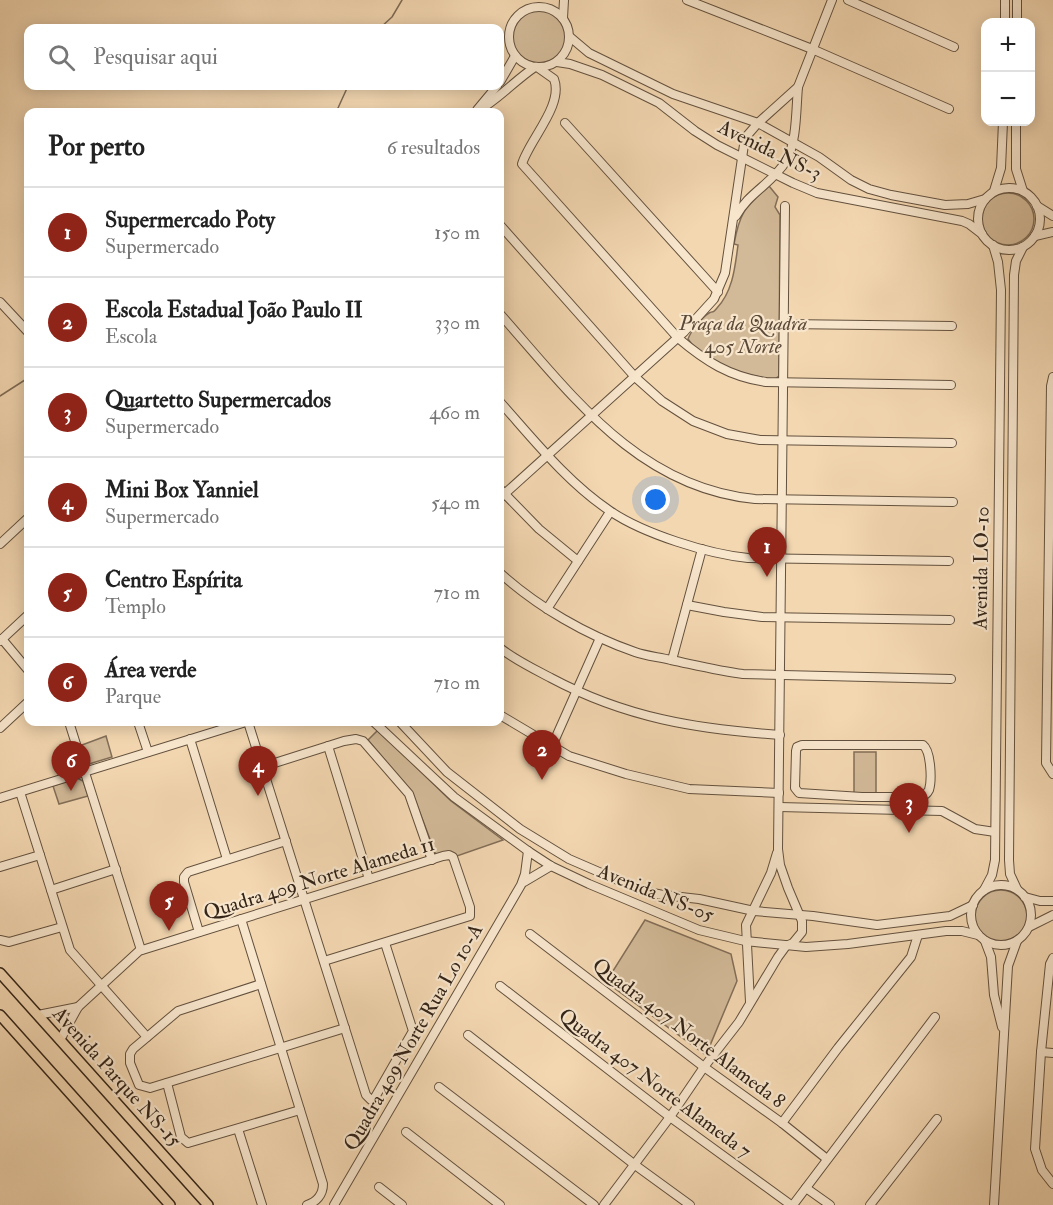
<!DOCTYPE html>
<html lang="pt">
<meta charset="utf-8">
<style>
:root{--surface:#fff;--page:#f2f2f2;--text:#222;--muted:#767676;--line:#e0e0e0;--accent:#8f2418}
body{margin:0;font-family:"IM FELL Double Pica",serif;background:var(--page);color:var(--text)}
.controls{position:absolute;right:18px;top:18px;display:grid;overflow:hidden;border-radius:12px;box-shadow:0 3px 15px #0003}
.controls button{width:54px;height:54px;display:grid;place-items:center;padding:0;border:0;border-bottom:2px solid var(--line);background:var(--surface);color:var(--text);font:30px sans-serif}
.you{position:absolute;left:656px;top:500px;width:21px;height:21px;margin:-15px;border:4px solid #fff;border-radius:50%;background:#1a73e8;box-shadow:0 0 0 9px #1a73e833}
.badge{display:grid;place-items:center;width:39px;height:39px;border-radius:50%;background:var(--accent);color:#fff;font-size:20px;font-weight:700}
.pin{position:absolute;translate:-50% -50px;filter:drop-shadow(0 2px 3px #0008)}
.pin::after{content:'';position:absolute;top:32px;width:21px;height:18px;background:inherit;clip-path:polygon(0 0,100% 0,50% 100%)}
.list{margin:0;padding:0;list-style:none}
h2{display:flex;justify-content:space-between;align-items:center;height:78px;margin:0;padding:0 24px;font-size:26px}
h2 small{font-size:20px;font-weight:400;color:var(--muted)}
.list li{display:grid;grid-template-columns:39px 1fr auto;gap:18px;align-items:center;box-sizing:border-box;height:90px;padding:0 24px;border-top:2px solid var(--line)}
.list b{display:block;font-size:22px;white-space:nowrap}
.list p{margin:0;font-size:20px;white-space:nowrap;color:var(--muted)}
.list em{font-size:20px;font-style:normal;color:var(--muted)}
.icon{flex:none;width:33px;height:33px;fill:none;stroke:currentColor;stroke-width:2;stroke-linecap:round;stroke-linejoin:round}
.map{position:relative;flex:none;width:1053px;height:1205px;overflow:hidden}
.search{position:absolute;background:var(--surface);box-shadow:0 3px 15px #0003;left:24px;top:24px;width:480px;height:66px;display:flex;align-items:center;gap:15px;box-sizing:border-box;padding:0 21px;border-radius:12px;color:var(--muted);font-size:22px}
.panel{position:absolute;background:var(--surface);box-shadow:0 3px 15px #0003;left:24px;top:108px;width:480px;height:618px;border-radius:12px}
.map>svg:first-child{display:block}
.green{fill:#d2b997;stroke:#826e58;stroke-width:1.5}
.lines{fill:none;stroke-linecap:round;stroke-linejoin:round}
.stream{stroke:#7f6b55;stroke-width:1.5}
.minor-casing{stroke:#63513e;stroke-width:10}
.major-casing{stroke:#332418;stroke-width:12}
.minor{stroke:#f7e5cc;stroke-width:8}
.major{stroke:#f3d7b1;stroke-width:9}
.labels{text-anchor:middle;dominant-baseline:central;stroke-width:4.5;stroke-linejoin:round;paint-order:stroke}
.street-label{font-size:20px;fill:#332418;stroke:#f7e5cc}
.park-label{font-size:20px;font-style:italic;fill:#5b4938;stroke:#f7e5cc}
</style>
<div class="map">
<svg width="1053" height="1205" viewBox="0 0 1053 1205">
<rect width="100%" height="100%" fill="#f3d7b1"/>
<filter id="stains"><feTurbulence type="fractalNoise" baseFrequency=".00333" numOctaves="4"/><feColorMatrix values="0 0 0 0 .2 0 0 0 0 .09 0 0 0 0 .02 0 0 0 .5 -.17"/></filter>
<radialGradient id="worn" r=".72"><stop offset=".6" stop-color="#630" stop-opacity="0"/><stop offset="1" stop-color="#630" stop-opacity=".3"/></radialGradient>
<g class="green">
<circle cx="539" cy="36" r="27"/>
<path d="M769,186l9,11 -3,10 5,8 -1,161 -4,3c-28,-2 -71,-16 -87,-40 3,-8 13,-21 21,-26 6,-3 3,1 8,-5 16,-17 18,-41 21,-63l-4,-1c6,-33 11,-36 35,-58z"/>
<circle cx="1008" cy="219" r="26"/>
<path d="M378,730l73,71 52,39 -46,16 -6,-4 -15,3 -24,-63 -44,-52z"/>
<path d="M106,736l6,21 -23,7 -7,-19z"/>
<rect x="854" y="752" width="22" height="42"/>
<path d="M77,778l6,3 5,15 -29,8 -6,-18z"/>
<circle cx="1001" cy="916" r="26"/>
<path d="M645,920l86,34 6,27 -31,74 -100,-73z"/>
</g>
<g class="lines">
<g class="stream">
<path d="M380,28l12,-11 10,-17"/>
<path d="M334,112l4,-4 10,-22"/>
<path d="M0,396l28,-18"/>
</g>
<g class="minor-casing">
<g id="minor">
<path d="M687,0l125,49 137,60"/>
<path d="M848,0l106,47"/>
<circle cx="539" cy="37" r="30"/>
<path d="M563,18l1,-18"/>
<path d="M1005,22v-22"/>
<path d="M1017,22v-22"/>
<path d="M570,37l19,16 84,41 85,29 61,34 32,23 18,9 22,6 54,10 23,-1 17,-5"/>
<path d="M557,62l13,2 32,11 57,28 36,28 22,14 76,38 24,10 145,28 7,3 13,10"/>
<path d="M537,67l17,12c10,26 -25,61 -32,85l156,174c27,23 52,39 88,44l185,3"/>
<path d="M500,82l15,-26"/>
<path d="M477,110l20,-24"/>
<path d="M476,112c22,-12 38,-31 59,-45"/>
<path d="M1016,122v47l7,22"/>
<path d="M565,123l153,169"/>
<circle cx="1009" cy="219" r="31"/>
<path d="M994,191l7,-23 2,-46"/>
<path d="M1037,206l16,10"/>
<path d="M736,216c12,-23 37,-33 50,-55 11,-18 10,-53 12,-74"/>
<path d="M500,225l135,152 27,24 31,20 34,13 33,6 192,3"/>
<path d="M1035,236l18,-4"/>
<path d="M0,302l28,30"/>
<path d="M500,314c71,80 138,174 255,185l198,3"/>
<path d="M784,324l168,2"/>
<path d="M1053,377l-2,9 -5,377 7,11"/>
<path d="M500,402c34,38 67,80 110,109 34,23 98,43 138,47l201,3"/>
<path d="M500,489l39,40 39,32"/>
<path d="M500,498l184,-166 30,-33 11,-26 20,-135 13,-15 40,-36 34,-87"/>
<path d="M0,544l28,-26"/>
<path d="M500,573c38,34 86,62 135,79 11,4 24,5 36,8 24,5 48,11 72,14l208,5"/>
<path d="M687,605l37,7 38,5 188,3"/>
<path d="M547,609l63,-97"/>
<path d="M2,639l26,31"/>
<path d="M0,641l28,-26"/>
<path d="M500,648c15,12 34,21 51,30 75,40 145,51 229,57"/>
<path d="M672,660l30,-111"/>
<path d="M500,715l69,41 57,18 63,15 90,4"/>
<path d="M69,722l72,228"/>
<path d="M138,722l10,30"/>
<path d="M248,722l118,373 5,5 3,-1 39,-68 -28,-88"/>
<path d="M374,722l80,75 74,54 23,15 38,18 110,46 46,11 61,6 42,-3 98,-13h16l16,4"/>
<path d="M400,722l47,50 73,57 49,30 74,32 20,4 36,4 55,12 59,5 64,9 73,-9 23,-11"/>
<path d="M0,728l28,-26"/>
<path d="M190,739l37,120"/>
<path d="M802,745h121c8,6 9,35 6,45 -2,4 -4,5 -8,7h-59l-63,-4 -4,-5 1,-37 1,-4z"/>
<path d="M328,746l41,133"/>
<path d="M552,746l48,-108"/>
<path d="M262,767l82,-26 12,-2 7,2 46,53 23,66"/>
<path d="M20,792l50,158 77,87"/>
<path d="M0,798l246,-76"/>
<path d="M779,807l163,4 33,18 20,3"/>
<path d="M0,867l40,-12"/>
<path d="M524,882l27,-16"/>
<circle cx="1001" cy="915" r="30"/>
<path d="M1017,889l-7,-15 -1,-14 5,-585 2,-14 7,-14"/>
<path d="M51,890l65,-21"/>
<path d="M984,890l8,-15 3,-15 6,-570 -3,-28 -5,-17"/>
<path d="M1025,897l15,4h13"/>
<path d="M241,919l82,265c0,11 -7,18 -16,21"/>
<path d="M1029,927l24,-12"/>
<path d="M199,932l-15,-50v-5l4,-5 98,-31"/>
<path d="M530,934l174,133 78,56 45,36"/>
<path d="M0,940l9,2 53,-15"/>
<path d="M985,941l6,16 3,38 8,32"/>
<path d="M1053,958l-3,6 -9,88 -6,97 7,21 11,14"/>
<path d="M261,984l-83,27 -45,38 -3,5v9l9,22 11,3 195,-60"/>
<path d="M500,986l170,131 121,88"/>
<path d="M750,1002l-4,-77 25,-52 6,-20"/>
<path d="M38,1015l40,-8"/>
<path d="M468,1035l167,130 55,40"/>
<path d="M60,1040l18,-33 61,-56 304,-95 6,-1 4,2 17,50v9l-146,45"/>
<path d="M1041,1052l12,1"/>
<path d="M167,1083l14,54 7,6 112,-33"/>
<path d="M439,1087l155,118"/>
<path d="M782,1123l56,-75 73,-91 7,-22"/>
<path d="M238,1129l24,76"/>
<path d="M406,1132l94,73"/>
<path d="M379,1187l23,18"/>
<path d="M806,1188l24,17"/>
<path d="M334,1205l187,-320 4,-11 3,-23"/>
<path d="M604,1205l66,-88 34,-50 35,-45 39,-65 8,-11 7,-3 9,-11v-11l-14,-33 -8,-23 -2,-16 7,-643"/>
<path d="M793,1205l142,-188"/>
<path d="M870,1205l67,-86"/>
<path d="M994,1205l14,-239 9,-25"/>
</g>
</g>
<g class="major-casing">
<g id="major">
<path d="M0,973l208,232"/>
<path d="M0,1015l170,190"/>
</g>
</g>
<use href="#minor" class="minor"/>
<use href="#major" class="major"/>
</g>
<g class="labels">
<g class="street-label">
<text transform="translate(770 150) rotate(26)">Avenida NS-3</text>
<text transform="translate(981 568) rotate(-89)">Avenida LO-10</text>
<text transform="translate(319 878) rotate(-17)">Quadra 409 Norte Alameda 11</text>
<text transform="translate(656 893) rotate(22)">Avenida NS-05</text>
<text transform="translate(689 1033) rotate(37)">Quadra 407 Norte Alameda 8</text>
<text transform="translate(413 1037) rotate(-60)">Quadra 409 Norte Rua Lo 10-A</text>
<text transform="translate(117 1077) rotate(48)">Avenida Parque NS-15</text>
<text transform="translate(655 1083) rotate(37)">Quadra 407 Norte Alameda 7</text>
</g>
<g class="park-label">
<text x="743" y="323">Praça da Quadra<tspan x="743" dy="23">405 Norte</tspan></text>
</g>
</g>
<rect width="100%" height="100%" filter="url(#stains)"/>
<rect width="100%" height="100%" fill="url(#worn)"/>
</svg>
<div class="controls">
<button>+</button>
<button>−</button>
</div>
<div class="you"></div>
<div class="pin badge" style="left:767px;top:577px">1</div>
<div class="pin badge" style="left:542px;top:780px">2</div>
<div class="pin badge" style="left:909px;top:833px">3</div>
<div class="pin badge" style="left:258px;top:796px">4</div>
<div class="pin badge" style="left:169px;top:931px">5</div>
<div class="pin badge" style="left:71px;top:791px">6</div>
<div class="search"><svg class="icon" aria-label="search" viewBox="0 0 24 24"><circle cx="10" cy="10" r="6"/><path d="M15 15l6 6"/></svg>Pesquisar aqui</div>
<section class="panel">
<h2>Por perto<small>6 resultados</small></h2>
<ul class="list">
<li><span class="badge">1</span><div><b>Supermercado Poty</b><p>Supermercado</p></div><em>150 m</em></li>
<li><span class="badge">2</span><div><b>Escola Estadual João Paulo II</b><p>Escola</p></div><em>330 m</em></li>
<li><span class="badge">3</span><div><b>Quartetto Supermercados</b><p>Supermercado</p></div><em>460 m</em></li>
<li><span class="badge">4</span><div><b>Mini Box Yanniel</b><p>Supermercado</p></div><em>540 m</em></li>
<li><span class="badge">5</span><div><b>Centro Espírita</b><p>Templo</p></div><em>710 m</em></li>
<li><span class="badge">6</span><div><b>Área verde</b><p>Parque</p></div><em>710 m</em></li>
</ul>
</section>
</div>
